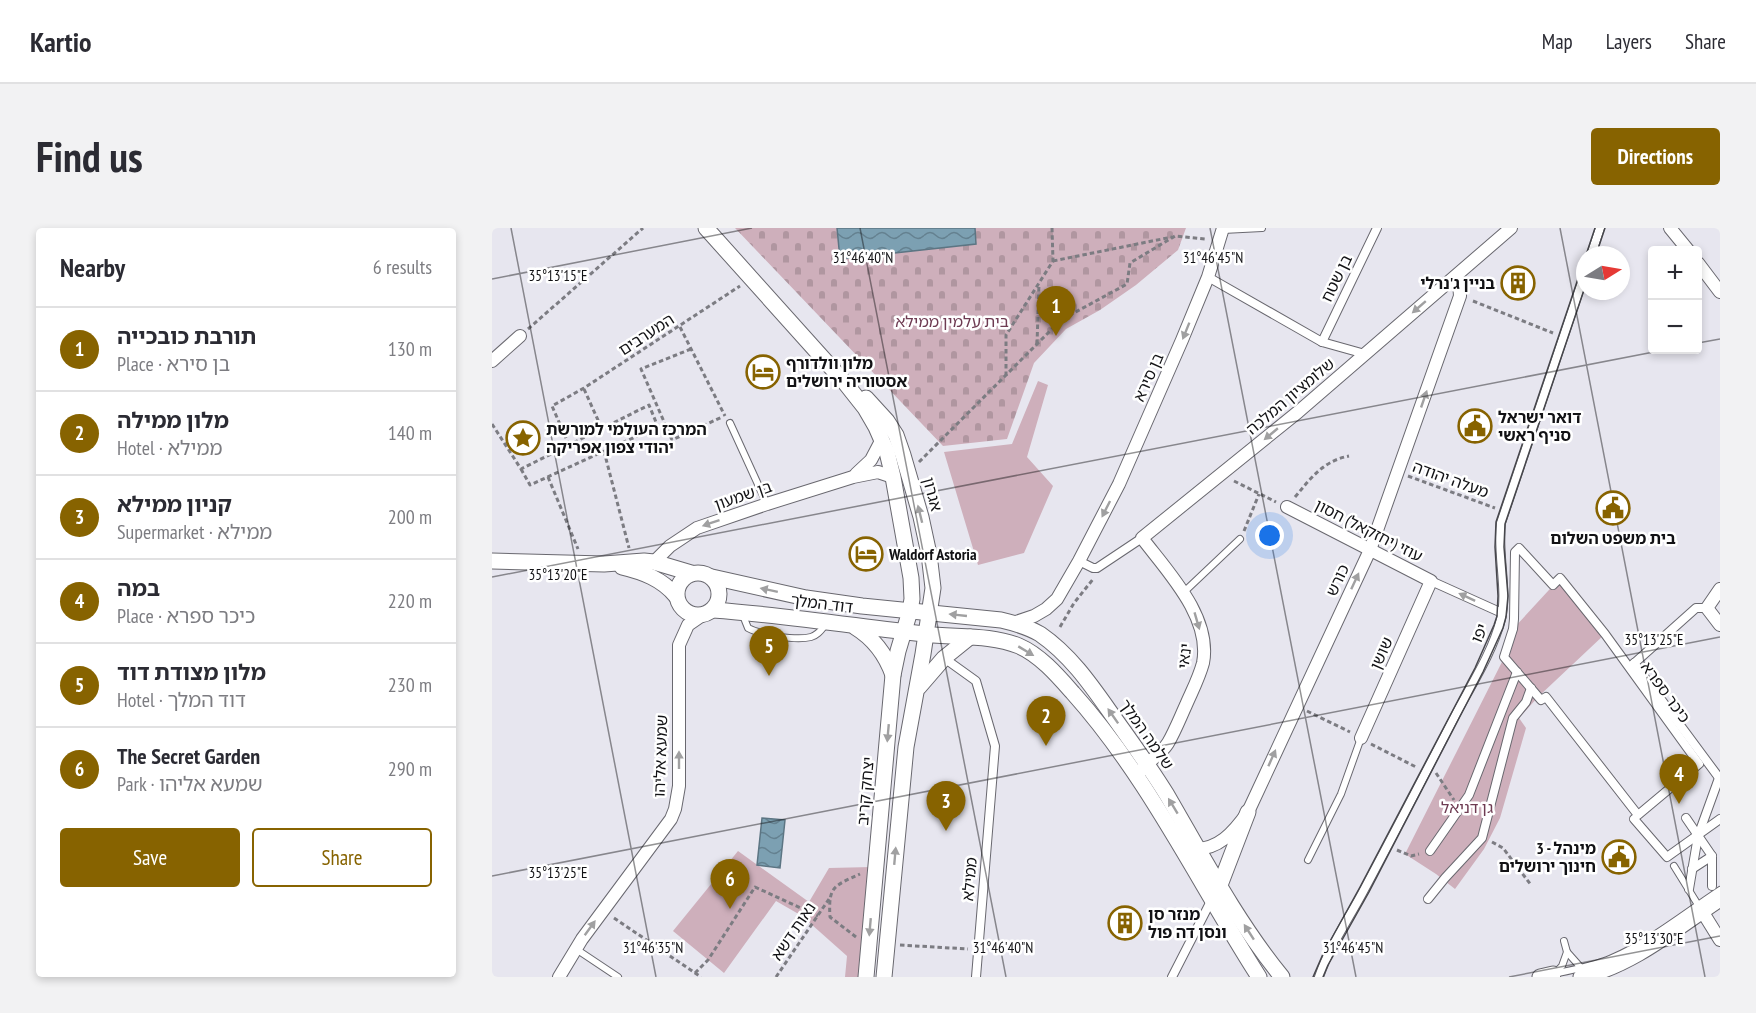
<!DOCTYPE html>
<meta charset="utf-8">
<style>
:root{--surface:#fff;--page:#f2f2f3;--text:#2b2b33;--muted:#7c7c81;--line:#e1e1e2;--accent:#876300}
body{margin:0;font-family:"PT Sans Narrow","Noto Sans Hebrew",sans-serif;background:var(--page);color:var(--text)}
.controls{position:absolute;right:18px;top:18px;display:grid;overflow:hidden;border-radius:6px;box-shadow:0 3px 9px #0003}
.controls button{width:54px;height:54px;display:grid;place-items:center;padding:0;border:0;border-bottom:2px solid var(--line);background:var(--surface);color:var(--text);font:30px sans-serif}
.compass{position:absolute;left:1084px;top:18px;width:54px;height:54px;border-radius:50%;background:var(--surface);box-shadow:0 3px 9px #0003;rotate:79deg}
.you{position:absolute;left:778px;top:308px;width:21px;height:21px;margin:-15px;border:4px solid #fff;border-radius:50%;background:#1a73e8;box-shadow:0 0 0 9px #1a73e833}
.badge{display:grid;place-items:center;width:39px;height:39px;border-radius:50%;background:var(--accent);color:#fff;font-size:20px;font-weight:700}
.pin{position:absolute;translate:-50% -50px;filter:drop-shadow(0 2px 3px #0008)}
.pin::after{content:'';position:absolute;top:32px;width:21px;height:18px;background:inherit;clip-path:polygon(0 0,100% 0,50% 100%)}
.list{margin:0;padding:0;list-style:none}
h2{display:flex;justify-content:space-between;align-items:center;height:78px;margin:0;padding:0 24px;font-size:26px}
h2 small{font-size:20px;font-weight:400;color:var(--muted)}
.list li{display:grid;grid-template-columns:39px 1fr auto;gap:18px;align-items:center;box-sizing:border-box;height:84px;padding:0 24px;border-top:2px solid var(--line)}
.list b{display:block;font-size:22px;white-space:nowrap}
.list p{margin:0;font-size:20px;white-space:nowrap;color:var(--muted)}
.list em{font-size:20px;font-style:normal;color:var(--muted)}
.actions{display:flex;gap:12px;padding:18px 24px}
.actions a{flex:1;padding:14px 0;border:2px solid var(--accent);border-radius:6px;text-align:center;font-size:21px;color:var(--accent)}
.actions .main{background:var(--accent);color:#fff}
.map{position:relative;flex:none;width:1228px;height:749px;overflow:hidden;border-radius:6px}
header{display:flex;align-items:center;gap:36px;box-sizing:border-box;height:84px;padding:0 30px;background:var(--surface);border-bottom:2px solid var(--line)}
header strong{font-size:28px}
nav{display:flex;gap:33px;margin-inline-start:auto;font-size:21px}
.intro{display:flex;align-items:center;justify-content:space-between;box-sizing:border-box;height:144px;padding:0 36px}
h1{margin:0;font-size:42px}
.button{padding:15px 27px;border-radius:6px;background:var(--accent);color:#fff;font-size:21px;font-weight:700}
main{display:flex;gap:36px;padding:0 36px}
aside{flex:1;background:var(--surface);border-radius:6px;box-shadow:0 3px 9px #0003}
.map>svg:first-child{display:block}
.cemetery{fill:url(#cemetery-stones)}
.green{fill:#ceafbb}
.water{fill:url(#water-waves);stroke:#5c7583;stroke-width:1.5}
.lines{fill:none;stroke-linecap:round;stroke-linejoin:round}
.service-casing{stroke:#69686f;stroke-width:8}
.pedestrian-casing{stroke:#69686f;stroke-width:10}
.minor-casing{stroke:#69686f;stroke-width:14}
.tertiary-casing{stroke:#69686f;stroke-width:17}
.path{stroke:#7c7c82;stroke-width:3;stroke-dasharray:4.5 3;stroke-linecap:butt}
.service{stroke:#fff;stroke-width:6}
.pedestrian{stroke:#fff;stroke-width:8}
.minor{stroke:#fff;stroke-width:12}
.tertiary{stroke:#fff;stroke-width:15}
.tram{stroke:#47474c;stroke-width:1.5}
.oneway{fill:#a0a0a1}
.ticks{fill:none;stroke:#121215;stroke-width:1.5;stroke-opacity:0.45}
.labels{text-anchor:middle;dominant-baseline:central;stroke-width:5;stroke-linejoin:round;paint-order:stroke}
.street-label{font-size:16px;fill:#121215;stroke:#fff}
.poi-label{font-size:16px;font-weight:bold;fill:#121215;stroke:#fff;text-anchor:start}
.park-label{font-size:16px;fill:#6e3b52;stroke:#fff}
.ticks-label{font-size:15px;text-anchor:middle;fill:#121215;stroke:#fff;stroke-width:5;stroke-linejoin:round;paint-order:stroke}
</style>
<header>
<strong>Kartio</strong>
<nav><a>Map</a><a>Layers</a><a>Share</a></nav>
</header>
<div class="intro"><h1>Find us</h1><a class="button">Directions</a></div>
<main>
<aside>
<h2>Nearby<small>6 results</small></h2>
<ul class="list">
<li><span class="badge">1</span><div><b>תורבת כובכייה</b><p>Place · בן סירא</p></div><em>130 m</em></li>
<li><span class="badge">2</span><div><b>מלון ממילה</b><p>Hotel · ממילא</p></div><em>140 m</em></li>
<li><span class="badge">3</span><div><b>קניון ממילא</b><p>Supermarket · ממילא</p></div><em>200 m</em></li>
<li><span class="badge">4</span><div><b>במה</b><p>Place · כיכר ספרא</p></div><em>220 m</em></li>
<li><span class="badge">5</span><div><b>מלון מצודת דוד</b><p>Hotel · דוד המלך</p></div><em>230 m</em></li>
<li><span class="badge">6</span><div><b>The Secret Garden</b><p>Park · שמעא אליהו</p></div><em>290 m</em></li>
</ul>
<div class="actions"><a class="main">Save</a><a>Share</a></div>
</aside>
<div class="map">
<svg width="1228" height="749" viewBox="0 0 1228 749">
<defs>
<pattern id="cemetery-stones" width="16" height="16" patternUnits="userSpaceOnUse" patternTransform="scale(1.5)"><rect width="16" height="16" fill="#ceafbb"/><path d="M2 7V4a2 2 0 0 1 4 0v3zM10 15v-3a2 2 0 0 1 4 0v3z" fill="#b096a0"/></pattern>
<pattern id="water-waves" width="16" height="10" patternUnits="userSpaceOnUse" patternTransform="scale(1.5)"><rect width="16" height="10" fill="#7ca0b2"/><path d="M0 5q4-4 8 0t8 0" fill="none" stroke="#648190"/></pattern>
</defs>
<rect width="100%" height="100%" fill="#e7e6ef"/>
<path class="cemetery" d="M243,0h451l-8,22 -42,35 -36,25 -34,19 -32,34 -27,76 -64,7z"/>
<g class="green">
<path d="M546,153l10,4 -21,72 26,29 -29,67 -46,12 -34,-113 68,-8z"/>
<path d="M1068,350l45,56 -67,63 -19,21 7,10 -26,90 -16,31 -29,40 -19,-15 -31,-20 99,-196 9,-29z"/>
<path d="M246,623l71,51 20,-34 43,-1 -12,110h-15l2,-21 -45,-40 -26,-15 -52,72 -51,-42z"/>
</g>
<g class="water">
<path d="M345,0h138l1,16 -136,15z"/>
<path d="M270,590l23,2 -5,48 -23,-3z"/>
</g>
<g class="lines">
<g class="service-casing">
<g id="service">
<path d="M731,2l39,-2"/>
<path d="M238,195l37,81"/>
<path d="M692,364l56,-53"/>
<path d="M250,385l6,15c13,7 48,13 63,9 7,-2 10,-7 15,-13"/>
<path d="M816,632l33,-66 20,-56"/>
<path d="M1182,638l26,42"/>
<path d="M1072,713l3,11 16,18"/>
<path d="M84,721l42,28"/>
<path d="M1061,746c20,-4 41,-8 59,-16 39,-17 73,-45 108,-68"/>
<path d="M1062,746l8,-8 5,-14"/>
</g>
</g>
<g class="pedestrian-casing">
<g id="pedestrian">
<path d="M1099,27l9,-27"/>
<path d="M716,49l114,65 43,12"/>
<path d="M830,114l55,-114"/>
<path d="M1027,320l34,37 7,-7 45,56 94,130 -61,51 -92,-118 -5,3 -37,-43 9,-28 1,-10 1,-67z"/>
<path d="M587,333l14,7h4l45,-30"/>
<path d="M939,353l71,32"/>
<path d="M452,430l32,23 19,65 -19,231"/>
<path d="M1142,435l86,116"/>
<path d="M1138,439l66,-59h11"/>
<path d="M1194,590l26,38 -20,13"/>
<path d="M1142,591l33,38 53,-38"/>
<path d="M938,623l39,-56 48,-123"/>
<path d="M1220,628v30"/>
<path d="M1197,661l9,-53 21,-58"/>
<path d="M936,671l17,-21 37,-40 31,-120 13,-16 5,-14"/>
<path d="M680,749l40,-78"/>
<path d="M827,749c11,-32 31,-60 46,-89 31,-58 61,-116 91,-174 16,-30 37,-63 45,-95 7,-28 -4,-66 0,-96l84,-250"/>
</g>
</g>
<g class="minor-casing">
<g id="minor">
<path d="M1178,0l18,22"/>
<path d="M1206,35l22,29"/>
<path d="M0,133l28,-25"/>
<path d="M364,246l15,-14 11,-21"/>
<path d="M795,279l144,74 -70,157"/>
<path d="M162,334l16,-16 27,-18 70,-24 86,-27 25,-5 15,5"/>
<path d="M1228,361l-13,19 13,17"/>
<path d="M521,395l21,-7 12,-7 11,-10 22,-38 40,-77 63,-144 26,-63 15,-49"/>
<path d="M645,548c8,-14 23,-20 31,-33 7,-12 12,-25 18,-38 6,-14 13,-27 17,-42 9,-46 -36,-92 -61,-125l156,-126 213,-184"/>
<path d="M699,621c27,2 43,-17 57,-37l122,-262 90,-254 -1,-14 -3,-6"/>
<path d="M1210,683l18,29"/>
<path d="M67,749l23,-38 89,-120 4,-10 4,-23v-141l9,-20 13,-9"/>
</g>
</g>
<g class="tertiary-casing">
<g id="tertiary">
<path d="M214,0l140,156 19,24 11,19 11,25 6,25 18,101 1,21 -2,12 -12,40 -5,24 -27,302"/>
<path d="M374,170l21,23 9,14 7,20 18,62 8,37 4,34 -10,66 -17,93 -22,230"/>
<path d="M0,333l112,3 40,-3 10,1 37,11"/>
<path d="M130,339c21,5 40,12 54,29"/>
<circle cx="206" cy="366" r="21"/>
<path d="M220,349l94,21 56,8 139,14c13,3 27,7 39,14 32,22 53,54 75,85 18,25 36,50 52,76 36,62 70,127 115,182"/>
<path d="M221,382c71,5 141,16 211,24 31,4 66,0 95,12 21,9 39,30 54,47 76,85 125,189 186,284"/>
<path d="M363,399c18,11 31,28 38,48"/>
<path d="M427,459l25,-29 26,-21"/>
<path d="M728,657l28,-73"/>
<path d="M1048,749l13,-3"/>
<path d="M1089,749c52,-12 95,-49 139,-78"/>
</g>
</g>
<g class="path">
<path d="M561,33l119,-24"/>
<path d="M981,73l80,32"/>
<path d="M188,99l45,89"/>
<path d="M36,101l115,-101"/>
<path d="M545,116l2,-60"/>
<path d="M199,121l-50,20 31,71 50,-23"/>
<path d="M514,148v-41l47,-74 -1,-33"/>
<path d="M92,161l18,40"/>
<path d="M0,196l29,45 128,-64 9,22 7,-3"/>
<path d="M77,217l-17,-39 32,-18 156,-102"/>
<path d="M112,223l25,97"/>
<path d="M427,234l142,-142 66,-36 3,-21 45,-27 30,3"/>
<path d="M29,241l9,16 127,-58"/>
<path d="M916,248l87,32"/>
<path d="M56,249l30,72"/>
<path d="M742,253l42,21"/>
<path d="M803,269c16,-19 28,-36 54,-41"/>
<path d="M752,303l15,-37"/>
<path d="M568,399l14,-24 20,-25"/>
<path d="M815,483l43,21"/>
<path d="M879,516l45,23"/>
<path d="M944,545l18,27"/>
<path d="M1000,614l11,6 28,37"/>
<path d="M905,622l14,6 8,-2"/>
<path d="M122,690l87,59"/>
<path d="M364,709l-26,-20c-2,-31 4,-31 30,-43"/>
<path d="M408,717l68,4"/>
<path d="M203,745l13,-13 47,-73 63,29"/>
<path d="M284,749l53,-78"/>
</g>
<use href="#service" class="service"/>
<use href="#pedestrian" class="pedestrian"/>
<use href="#minor" class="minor"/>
<use href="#tertiary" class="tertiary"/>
<g class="tram">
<path d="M1094,27l9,-27"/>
<path d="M1104,27l9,-27"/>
<path d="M821,749l10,-23 37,-67 115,-219 19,-43 3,-9 1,-20 -3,-49 1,-25 89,-264"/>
<path d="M831,749l5,-12 41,-73 114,-220 20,-44 3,-11 2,-21 -4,-49 1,-23 80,-237"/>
</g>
</g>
<defs><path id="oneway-solid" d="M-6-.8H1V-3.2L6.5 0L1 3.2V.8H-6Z" transform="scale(1.5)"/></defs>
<g class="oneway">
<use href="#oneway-solid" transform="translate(927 79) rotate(139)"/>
<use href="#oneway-solid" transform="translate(694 103) rotate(112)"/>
<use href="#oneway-solid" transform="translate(932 171) rotate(-71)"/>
<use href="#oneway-solid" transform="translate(779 206) rotate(140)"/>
<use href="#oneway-solid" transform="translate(614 281) rotate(117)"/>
<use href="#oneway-solid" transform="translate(428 286) rotate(-104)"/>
<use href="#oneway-solid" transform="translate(219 295) rotate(161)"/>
<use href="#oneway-solid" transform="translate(863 353) rotate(-65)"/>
<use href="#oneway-solid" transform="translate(277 362) rotate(-168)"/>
<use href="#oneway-solid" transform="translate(975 369) rotate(-155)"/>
<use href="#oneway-solid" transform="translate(466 387) rotate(-174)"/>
<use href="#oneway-solid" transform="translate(705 393) rotate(74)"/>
<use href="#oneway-solid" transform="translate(534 423) rotate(31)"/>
<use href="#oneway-solid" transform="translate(621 488) rotate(-125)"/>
<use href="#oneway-solid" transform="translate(396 505) rotate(95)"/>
<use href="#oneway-solid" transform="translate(780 530) rotate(-66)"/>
<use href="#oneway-solid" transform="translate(187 532) rotate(-90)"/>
<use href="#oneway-solid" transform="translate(681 578) rotate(-121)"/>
<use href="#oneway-solid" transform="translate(403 628) rotate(-85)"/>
<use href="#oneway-solid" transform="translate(378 699) rotate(95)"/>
<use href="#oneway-solid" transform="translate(98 700) rotate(-54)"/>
<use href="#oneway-solid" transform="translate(757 704) rotate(-123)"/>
</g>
<path class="ticks" d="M19,0l145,749M368,0l146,749M718,0l146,749M1068,0l145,749M0,51l260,-51M1206,115l22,-4M0,349l1172,-227M0,648l1228,-239M1017,749l211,-41"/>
<defs>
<g id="building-ring" transform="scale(1.725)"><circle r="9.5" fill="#fff" stroke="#876300" stroke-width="1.5"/><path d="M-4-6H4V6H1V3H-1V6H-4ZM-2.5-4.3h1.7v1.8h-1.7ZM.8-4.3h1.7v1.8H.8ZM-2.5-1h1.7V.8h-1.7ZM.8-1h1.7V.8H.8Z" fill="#876300"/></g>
<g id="hotel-ring" transform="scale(1.725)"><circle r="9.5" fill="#fff" stroke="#876300" stroke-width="1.5"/><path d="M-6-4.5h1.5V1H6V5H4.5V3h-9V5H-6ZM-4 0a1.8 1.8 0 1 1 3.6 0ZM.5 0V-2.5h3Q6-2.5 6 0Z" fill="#876300"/></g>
<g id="civic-ring" transform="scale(1.725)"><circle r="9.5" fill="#fff" stroke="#876300" stroke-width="1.5"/><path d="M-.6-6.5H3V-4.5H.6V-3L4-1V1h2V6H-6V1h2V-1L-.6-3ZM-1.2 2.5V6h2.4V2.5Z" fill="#876300"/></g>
<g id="sight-ring" transform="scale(1.725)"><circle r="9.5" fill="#fff" stroke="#876300" stroke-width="1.5"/><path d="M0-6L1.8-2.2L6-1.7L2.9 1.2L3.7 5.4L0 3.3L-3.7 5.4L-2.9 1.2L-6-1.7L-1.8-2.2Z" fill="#876300"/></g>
</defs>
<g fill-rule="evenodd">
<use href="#building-ring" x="1026" y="55"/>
<use href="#hotel-ring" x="271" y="144"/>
<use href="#civic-ring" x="983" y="198"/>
<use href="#sight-ring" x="31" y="210"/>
<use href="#civic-ring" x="1121" y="280"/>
<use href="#hotel-ring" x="374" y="326"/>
<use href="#civic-ring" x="1127" y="629"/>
<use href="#building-ring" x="633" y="695"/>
</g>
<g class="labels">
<g class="street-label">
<text transform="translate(844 50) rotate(-64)">בן שטח</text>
<text transform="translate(154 106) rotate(-33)">המערבים</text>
<text transform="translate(656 149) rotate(-66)">בן סירא</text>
<text transform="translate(798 168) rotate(-40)">שלומציון המלכה</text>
<text transform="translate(959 251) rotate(20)">מעלה יהודה</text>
<text transform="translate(441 266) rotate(75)">אגרון</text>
<text transform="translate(251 267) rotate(-19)">בן שמעון</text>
<text transform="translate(877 302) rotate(27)">עוזי (יחזקאל) חסון</text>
<text transform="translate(845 352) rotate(-65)">כורש</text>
<text transform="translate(330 375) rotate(7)">דוד המלך</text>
<text transform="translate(987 405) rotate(-67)">יפו</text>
<text transform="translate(889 425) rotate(-66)">שושן</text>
<text transform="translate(692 428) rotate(-84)">ינאי</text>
<text transform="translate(1174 464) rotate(54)">כיכר ספרא</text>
<text transform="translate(655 506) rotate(55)">שלמה המלך</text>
<text transform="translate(168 528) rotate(-88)">שמעא אליהו</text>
<text transform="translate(373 563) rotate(-85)">יצחק קריב</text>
<text transform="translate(477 651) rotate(-85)">ממילא</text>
<text transform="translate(301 703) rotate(-56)">נאות דשא</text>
</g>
<g class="poi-label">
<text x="1003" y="55" text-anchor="end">בניין ג'נרלי</text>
<text x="294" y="135">מלון וולדורף<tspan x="294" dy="18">אסטוריה ירושלים</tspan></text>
<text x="1006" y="189">דואר ישראל<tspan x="1006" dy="18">סניף ראשי</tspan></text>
<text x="54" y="201">המרכז העולמי למורשת<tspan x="54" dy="18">יהודי צפון אפריקה</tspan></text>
<text x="1121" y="310" text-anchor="middle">בית משפט השלום</text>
<text x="397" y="326">Waldorf Astoria</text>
<text x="1104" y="620" text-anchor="end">3 - מינהל<tspan x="1104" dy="18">חינוך ירושלים</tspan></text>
<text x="656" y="686">מנזר סן<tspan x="656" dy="18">ונסן דה פול</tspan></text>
</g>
<g class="park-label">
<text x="460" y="93">בית עלמין ממילא</text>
<text x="975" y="579">גן דניאל</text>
</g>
</g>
<g class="ticks-label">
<text x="371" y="35">31°46'40"N</text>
<text x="721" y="35">31°46'45"N</text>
<text x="66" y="53">35°13'15"E</text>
<text x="66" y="352">35°13'20"E</text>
<text x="1162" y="417">35°13'25"E</text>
<text x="66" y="650">35°13'25"E</text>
<text x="1162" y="716">35°13'30"E</text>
<text x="161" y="725">31°46'35"N</text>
<text x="511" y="725">31°46'40"N</text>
<text x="861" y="725">31°46'45"N</text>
</g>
</svg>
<div class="controls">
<button>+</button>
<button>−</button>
</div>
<svg class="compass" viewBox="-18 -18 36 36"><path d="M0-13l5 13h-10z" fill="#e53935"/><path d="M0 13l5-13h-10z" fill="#7c7c81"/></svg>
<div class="you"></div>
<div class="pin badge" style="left:564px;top:108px">1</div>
<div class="pin badge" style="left:554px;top:518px">2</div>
<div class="pin badge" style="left:454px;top:603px">3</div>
<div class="pin badge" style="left:1187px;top:576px">4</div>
<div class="pin badge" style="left:277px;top:448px">5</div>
<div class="pin badge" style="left:238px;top:681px">6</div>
</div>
</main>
